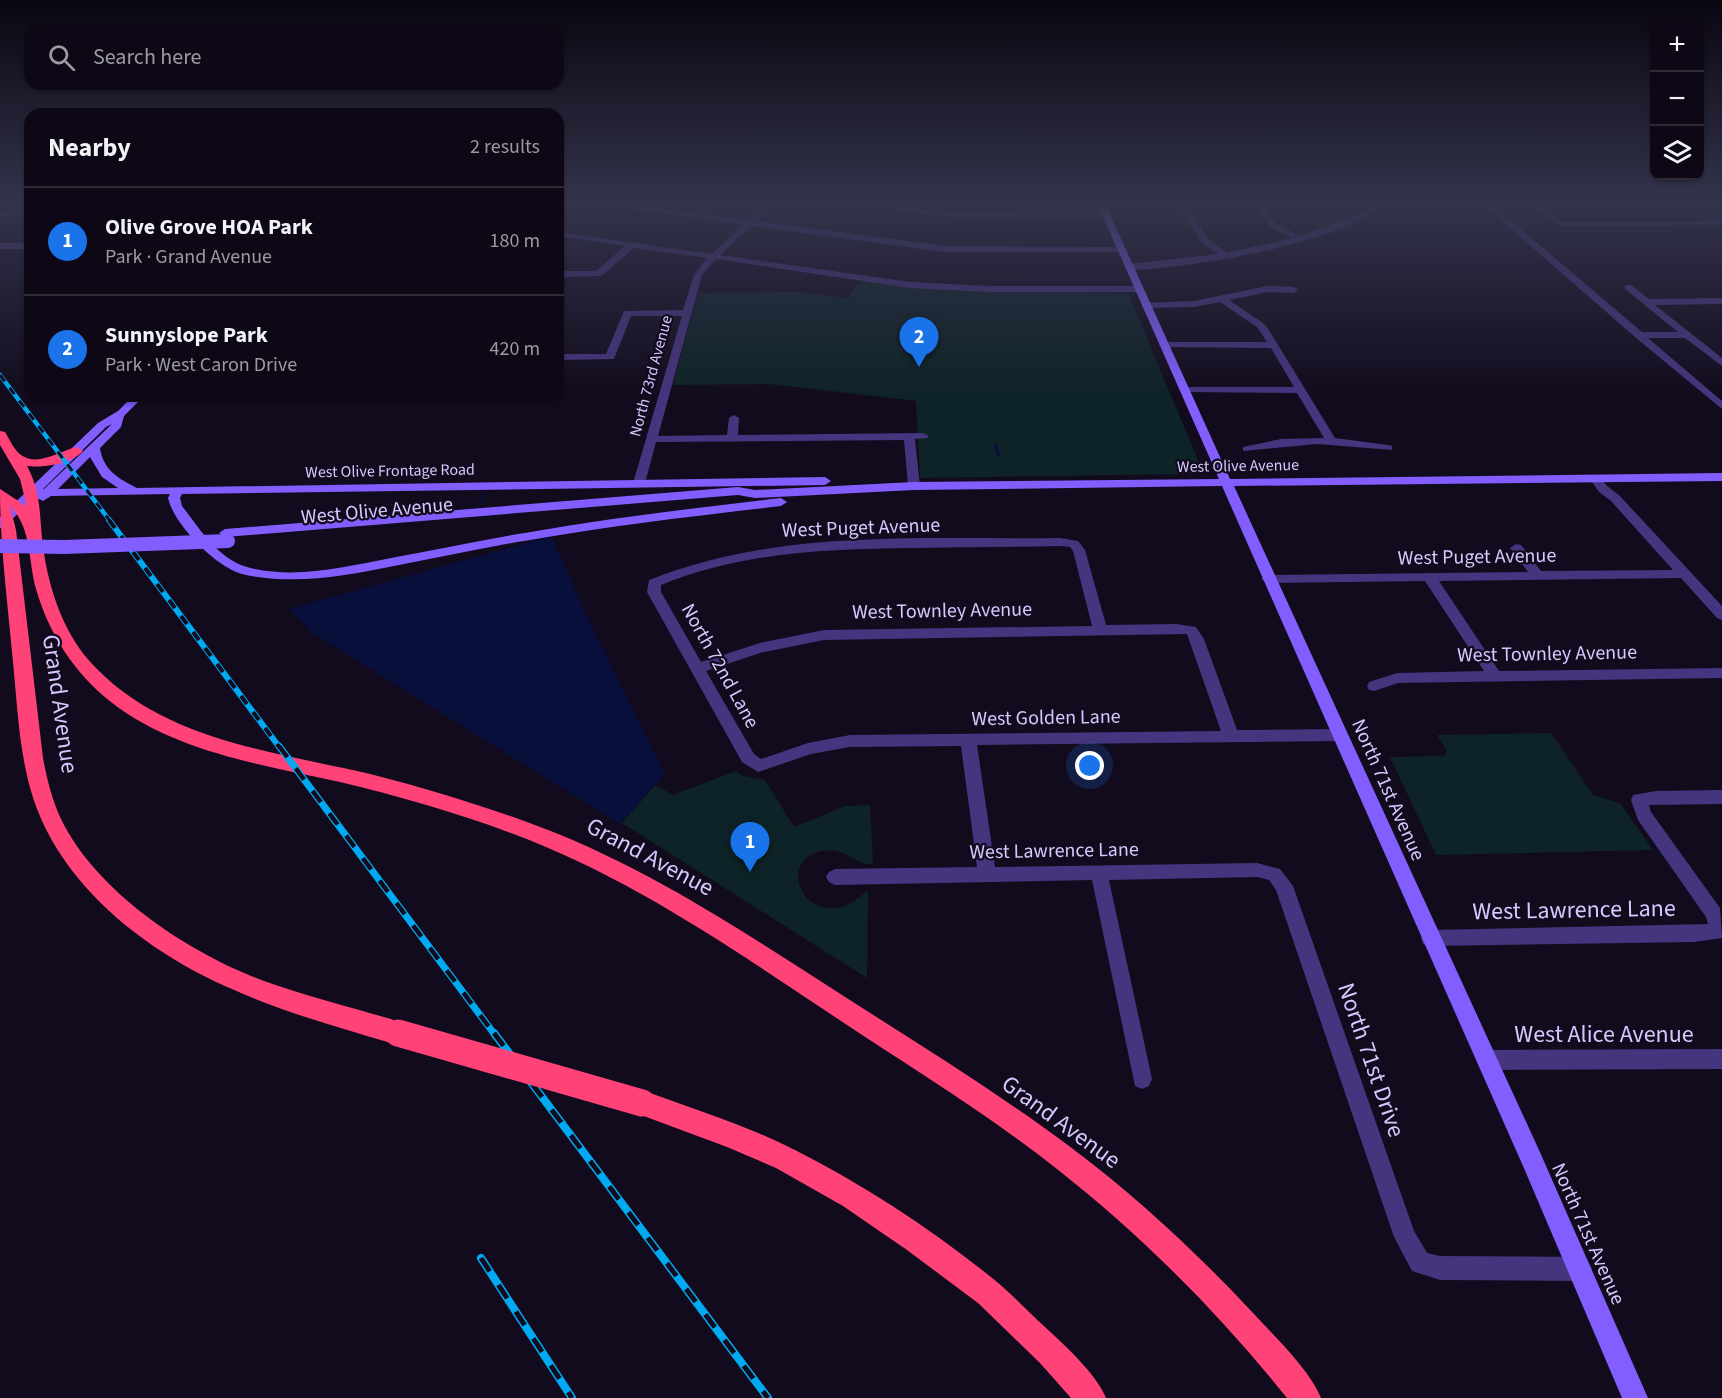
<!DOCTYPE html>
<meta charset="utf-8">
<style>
:root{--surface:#0e0816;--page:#17111f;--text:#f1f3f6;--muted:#9b9aa1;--line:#2e2935;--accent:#1a73e8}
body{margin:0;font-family:"Source Sans 3",sans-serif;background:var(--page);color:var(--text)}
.controls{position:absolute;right:18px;top:18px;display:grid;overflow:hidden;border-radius:12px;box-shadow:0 2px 4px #0004}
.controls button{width:54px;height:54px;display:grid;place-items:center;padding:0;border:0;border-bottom:2px solid var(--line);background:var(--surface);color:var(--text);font:30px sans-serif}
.you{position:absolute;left:1090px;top:766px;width:21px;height:21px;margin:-15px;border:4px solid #fff;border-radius:50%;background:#1a73e8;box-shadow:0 0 0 9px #1a73e833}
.badge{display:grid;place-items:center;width:39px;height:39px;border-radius:50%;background:var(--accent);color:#fff;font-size:20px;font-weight:700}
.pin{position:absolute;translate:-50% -50px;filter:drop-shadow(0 2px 3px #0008)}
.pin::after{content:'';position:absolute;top:32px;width:21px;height:18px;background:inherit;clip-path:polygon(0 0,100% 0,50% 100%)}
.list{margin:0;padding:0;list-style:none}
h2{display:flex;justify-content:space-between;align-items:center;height:78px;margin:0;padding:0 24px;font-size:26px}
h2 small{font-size:20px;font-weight:400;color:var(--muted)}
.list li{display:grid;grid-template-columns:39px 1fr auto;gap:18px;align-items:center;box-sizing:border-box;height:108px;padding:0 24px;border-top:2px solid var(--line)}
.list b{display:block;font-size:22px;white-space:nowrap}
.list p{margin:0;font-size:20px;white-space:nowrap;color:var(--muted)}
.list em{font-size:20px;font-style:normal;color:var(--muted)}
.icon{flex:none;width:33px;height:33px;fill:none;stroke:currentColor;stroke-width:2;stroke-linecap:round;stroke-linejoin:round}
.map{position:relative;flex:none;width:1722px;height:1398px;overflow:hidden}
.search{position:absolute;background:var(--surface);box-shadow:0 2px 4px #0004;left:24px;top:24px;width:540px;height:66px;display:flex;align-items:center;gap:15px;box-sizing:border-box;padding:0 21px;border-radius:18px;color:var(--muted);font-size:22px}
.panel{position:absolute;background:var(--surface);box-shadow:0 2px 4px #0004;left:24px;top:108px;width:540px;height:294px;border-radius:18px}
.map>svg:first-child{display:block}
.green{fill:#0e2327}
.water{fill:#070f3a}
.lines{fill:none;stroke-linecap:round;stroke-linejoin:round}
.stream{stroke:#070f3a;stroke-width:3}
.street{fill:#45347e;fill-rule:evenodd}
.secondary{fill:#825eff;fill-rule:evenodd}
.highway{fill:#ff4277;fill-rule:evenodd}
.rail-far3-casing{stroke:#00aaf2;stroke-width:4.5}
.rail-far2-casing{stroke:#00aaf2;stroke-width:6}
.rail-far1-casing{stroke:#00aaf2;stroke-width:7}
.rail-casing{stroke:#00aaf2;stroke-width:8}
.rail-far3{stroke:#120b1d;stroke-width:3;stroke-dasharray:8;stroke-linecap:butt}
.rail-far2{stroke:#120b1d;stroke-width:4;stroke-dasharray:10;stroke-linecap:butt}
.rail-far1{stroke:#120b1d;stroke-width:4.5;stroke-dasharray:14;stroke-linecap:butt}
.rail{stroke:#120b1d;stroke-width:5;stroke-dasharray:16;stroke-linecap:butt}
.secondary-bridge{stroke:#825eff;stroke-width:14}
.highway-bridge-far1{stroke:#ff4277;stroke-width:21}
.highway-bridge{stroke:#ff4277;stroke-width:27}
.labels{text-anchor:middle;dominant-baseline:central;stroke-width:4.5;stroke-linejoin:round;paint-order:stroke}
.far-street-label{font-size:16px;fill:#d8c7ff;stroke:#120b1d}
.street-label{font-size:20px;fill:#d8c7ff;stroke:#120b1d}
.near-street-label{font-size:24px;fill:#d8c7ff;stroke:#120b1d}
</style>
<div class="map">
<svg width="1722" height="1398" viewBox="0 0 1722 1398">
<rect width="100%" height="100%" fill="#120b1d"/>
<g class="green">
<path d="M860,281l91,9 177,3 75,179 -12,2 -271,4 -4,-77 -145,-17 -98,1 25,-92 101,-1 48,6z"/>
<path d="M1551,733l42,62 27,8 33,47 -217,5 -46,-98 54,-1 3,-5 -10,-16z"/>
<path d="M736,771l7,5 22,4 29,47 51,-21 25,-1 3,59c-18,2 -27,-18 -52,-13 -41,9 -23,68 24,55 8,-2 16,-11 23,-15l-1,87 -245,-155 33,-38 18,10z"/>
</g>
<path class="water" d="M551,536l28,63 86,175 -45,50 -309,-192 -22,-23z"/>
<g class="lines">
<g class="stream">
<path d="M192,400l4,-4"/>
<path d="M995,445l4,10"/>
<path d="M480,501l3,-7"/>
</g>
<g class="street">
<path d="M579,201h24l145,19 20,-19h9l-21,20 189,25 176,1 3,1v4h-179l-194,-26 -31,29 190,27 79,4h149l4,3 -4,3h-149l-79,-4 -194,-29 -14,16 -44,161 69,-1 2,-17 5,-3 5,3 -1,17 185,-2 6,3 -2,2 -12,1 5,47 -6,4 -6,-4 -4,-46 -248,2 -11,41 -6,4 -6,-4 49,-167h-51l-17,43 -56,1v-6h48l18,-43 59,-1 11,-35 13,-17 -73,-10 -33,28 -43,1v-6h38l29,-25 -67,-10v-4l154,22 31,-29z"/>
<path d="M830,201h26l95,12 155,1 4,2 -4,2 -155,-1z"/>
<path d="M1176,201h8l23,37 20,15 65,-15 -23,-12 -17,-25h8l15,21 25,14 62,-23 18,-12h10c-46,39 -155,58 -214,65 -16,2 -34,5 -50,3v-4l3,-1 89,-10 -17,-12z"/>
<path d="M1479,201h9l154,131h36l-53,-43v-4h6l18,14 73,-1v6l-67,1 67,53v8l-37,-28h-37l74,63v8l-87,-72z"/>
<path d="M1526,201h9l27,21 160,-1v4l-162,1z"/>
<path d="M30,211v4l-30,1v-4z"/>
<rect x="0" y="243" width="30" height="6"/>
<path d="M1268,286l26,1 4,3 -4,3 -26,-1 -39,8 34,23 6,7 66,108 53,7 4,1v4l-75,-6 -74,7v-4l38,-8 43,-1 -27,-45 -116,-1v-4l4,-1h109l-23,-39 -110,-1 -2,-2 5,-3h103l-10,-15 -37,-25 -26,5 -49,1 -3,-1v-4l52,-2z"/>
<path d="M1596,475l4,2 7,9 12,9 103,111v14l-5,-2 -36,-40 -242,3 60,90 223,-3v10l-324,5 -24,8 -5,-1 -2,-4 2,-4 28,-9 87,-2 -59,-90 -157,2 -7,-4 7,-4 260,-3 -18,-24 6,-4 5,1 20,26 132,-1 -62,-69 -12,-9 -9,-13z"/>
<path d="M1060,538l18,3 7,9 21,75 70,-1 20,3 8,12 33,91 101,-1 5,2 3,4 -3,4 -5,2 -361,4 18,122 262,-4 23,6 13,17 121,345 13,22 13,3 140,1 8,4 4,8 -4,8 -8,4 -140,-1 -28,-9 -18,-34 -118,-347 -7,-10 -12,-3 -148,3 43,199 -3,7 -7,3 -7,-3 -43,-206 -257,5 -6,-3 -3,-5 3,-5 6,-3 142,-2 -16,-121 -111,1 -39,7 -53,18 -16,-10 -95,-170 2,-12c130,-52 274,-40 411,-42zM1060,546l10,1 3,4 19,75 -268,4 -64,13 -59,19 -40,-70v-7c81,-33 165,-36 252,-37 49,-1 98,-1 147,-2zM1187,634l34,97 -371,4 -42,8 -47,16 -7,-5 -48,-83 54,-18 64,-13z"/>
<path d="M1722,790v14l-73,1 2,7 69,96 2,30 -28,4 -264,4 -7,-2 -2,-6 2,-6 7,-2 278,-6 -2,-7 -68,-97 -7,-20 2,-5 23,-4z"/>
<path d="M1722,1049v20l-235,1 -7,-3 -3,-7 3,-7 7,-3z"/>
</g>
<g class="secondary">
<path d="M1096,201h8l126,278 492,-6v8l-488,5 305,664 109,248h-26l-99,-232 -301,-680 -308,4 -159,8 -17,-3 -513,42 -6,-4 6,-4 513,-42 17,3 159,-8 305,-3z"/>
<path d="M133,396h11l-20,20 -3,11 -21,21c3,22 19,31 37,40l688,-11 6,4 -6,4 -643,9 -2,4 2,8c18,23 35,52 65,61 47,13 97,0 144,-9 44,-8 89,-18 134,-25 85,-15 170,-25 256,-35l6,4 -6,4c-86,10 -172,20 -257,35 -43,7 -87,17 -130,25 -50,10 -97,19 -148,9 -28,-5 -72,-50 -78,-77l2,-4 -119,2 -8,5 -8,-4 -31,30 -4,1v-11l98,-94 20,-12zM112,424l-68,65h-1l63,-62zM90,457l12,20 16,11 -60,1z"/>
</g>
<g class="highway">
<path d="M0,431l5,1c4,7 10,19 16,23 17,12 39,-4 55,-8l7,4c-12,13 -39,17 -56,15 15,28 12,50 16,81 6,43 21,89 53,121 72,74 182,84 278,107 51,13 103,29 153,47 114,41 214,108 315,173 78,50 158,99 231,154 65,49 125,105 180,164 22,24 56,56 68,85h-34c-68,-85 -145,-162 -230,-229 -72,-57 -152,-105 -228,-156 -102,-68 -202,-137 -318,-180 -56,-21 -113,-37 -171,-51 -77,-17 -165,-30 -229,-80 -37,-29 -62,-68 -75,-113 -8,-29 -4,-61 -26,-83l6,24 27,228c4,21 9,42 18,61 36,74 128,134 203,162 42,15 85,26 127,38l8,4 4,8 -4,8 -8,4c-54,-16 -108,-31 -159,-54 -86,-37 -174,-105 -201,-198 -13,-45 -14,-93 -19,-139 -5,-55 -12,-109 -12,-163l26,17v-3l-6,-24 -20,-34z"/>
<path d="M642,1090c51,19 104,35 153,60 71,36 141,82 202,132 17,14 31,30 47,44 20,19 52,47 62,72h-35l-31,-35 -62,-60 -71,-53 -64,-44 -67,-38 -49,-21 -94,-35 -4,-9 4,-9z"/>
</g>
<g class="rail-far3-casing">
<path id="rail-far3" d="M0,375l110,146"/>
</g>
<g class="rail-far2-casing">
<path id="rail-far2" d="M109,520l171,228"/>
</g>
<g class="rail-far1-casing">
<path id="rail-far1" d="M279,746l216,289"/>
</g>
<g class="rail-casing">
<g id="rail">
<path d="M494,1033l274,365"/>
<path d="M481,1258l91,140"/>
</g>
</g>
<use href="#rail-far3" class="rail-far3"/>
<use href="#rail-far2" class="rail-far2"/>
<use href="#rail-far1" class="rail-far1"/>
<use href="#rail" class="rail"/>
<path class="secondary-bridge" d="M0,546l64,1 164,-6"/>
<path class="highway-bridge-far1" d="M391,1031l13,4"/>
<path class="highway-bridge" d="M398,1033l244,70"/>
</g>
<linearGradient id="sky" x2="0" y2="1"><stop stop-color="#0a0610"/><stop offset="0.51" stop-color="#33344c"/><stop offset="1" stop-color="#33344c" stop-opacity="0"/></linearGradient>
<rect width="1722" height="397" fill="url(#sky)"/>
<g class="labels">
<g class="far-street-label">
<text transform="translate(651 376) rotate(-75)">North 73rd Avenue</text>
<text transform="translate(1238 466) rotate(-1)">West Olive Avenue</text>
<text transform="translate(390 471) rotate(-1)">West Olive Frontage Road</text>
</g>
<g class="street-label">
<text transform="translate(377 511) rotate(-5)">West Olive Avenue</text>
<text transform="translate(861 528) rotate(-2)">West Puget Avenue</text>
<text transform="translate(1477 557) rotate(-1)">West Puget Avenue</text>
<text transform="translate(942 611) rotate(-1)">West Townley Avenue</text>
<text transform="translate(1547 654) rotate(-1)">West Townley Avenue</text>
<text transform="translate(720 666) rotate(61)">North 72nd Lane</text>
<text transform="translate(1046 718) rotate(-1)">West Golden Lane</text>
<text transform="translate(1388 790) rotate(66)">North 71st Avenue</text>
<text transform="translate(1054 851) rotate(-1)">West Lawrence Lane</text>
<text transform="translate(1588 1234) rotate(66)">North 71st Avenue</text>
</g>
<g class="near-street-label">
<text transform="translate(60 704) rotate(82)">Grand Avenue</text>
<text transform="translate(650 857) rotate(28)">Grand Avenue</text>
<text transform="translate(1574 910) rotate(-1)">West Lawrence Lane</text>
<text x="1604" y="1034">West Alice Avenue</text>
<text transform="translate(1371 1060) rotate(71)">North 71st Drive</text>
<text transform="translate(1061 1122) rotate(36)">Grand Avenue</text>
</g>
</g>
</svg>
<div class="controls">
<button>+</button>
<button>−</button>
<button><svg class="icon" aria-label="layers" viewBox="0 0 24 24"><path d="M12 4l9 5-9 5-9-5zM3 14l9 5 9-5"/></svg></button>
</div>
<div class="you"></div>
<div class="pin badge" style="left:750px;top:872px">1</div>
<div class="pin badge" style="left:919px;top:367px">2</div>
<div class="search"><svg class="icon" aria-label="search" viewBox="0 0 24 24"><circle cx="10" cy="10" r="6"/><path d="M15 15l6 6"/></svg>Search here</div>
<section class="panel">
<h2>Nearby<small>2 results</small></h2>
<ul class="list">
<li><span class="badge">1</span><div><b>Olive Grove HOA Park</b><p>Park · Grand Avenue</p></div><em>180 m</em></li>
<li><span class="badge">2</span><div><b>Sunnyslope Park</b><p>Park · West Caron Drive</p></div><em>420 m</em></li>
</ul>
</section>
</div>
